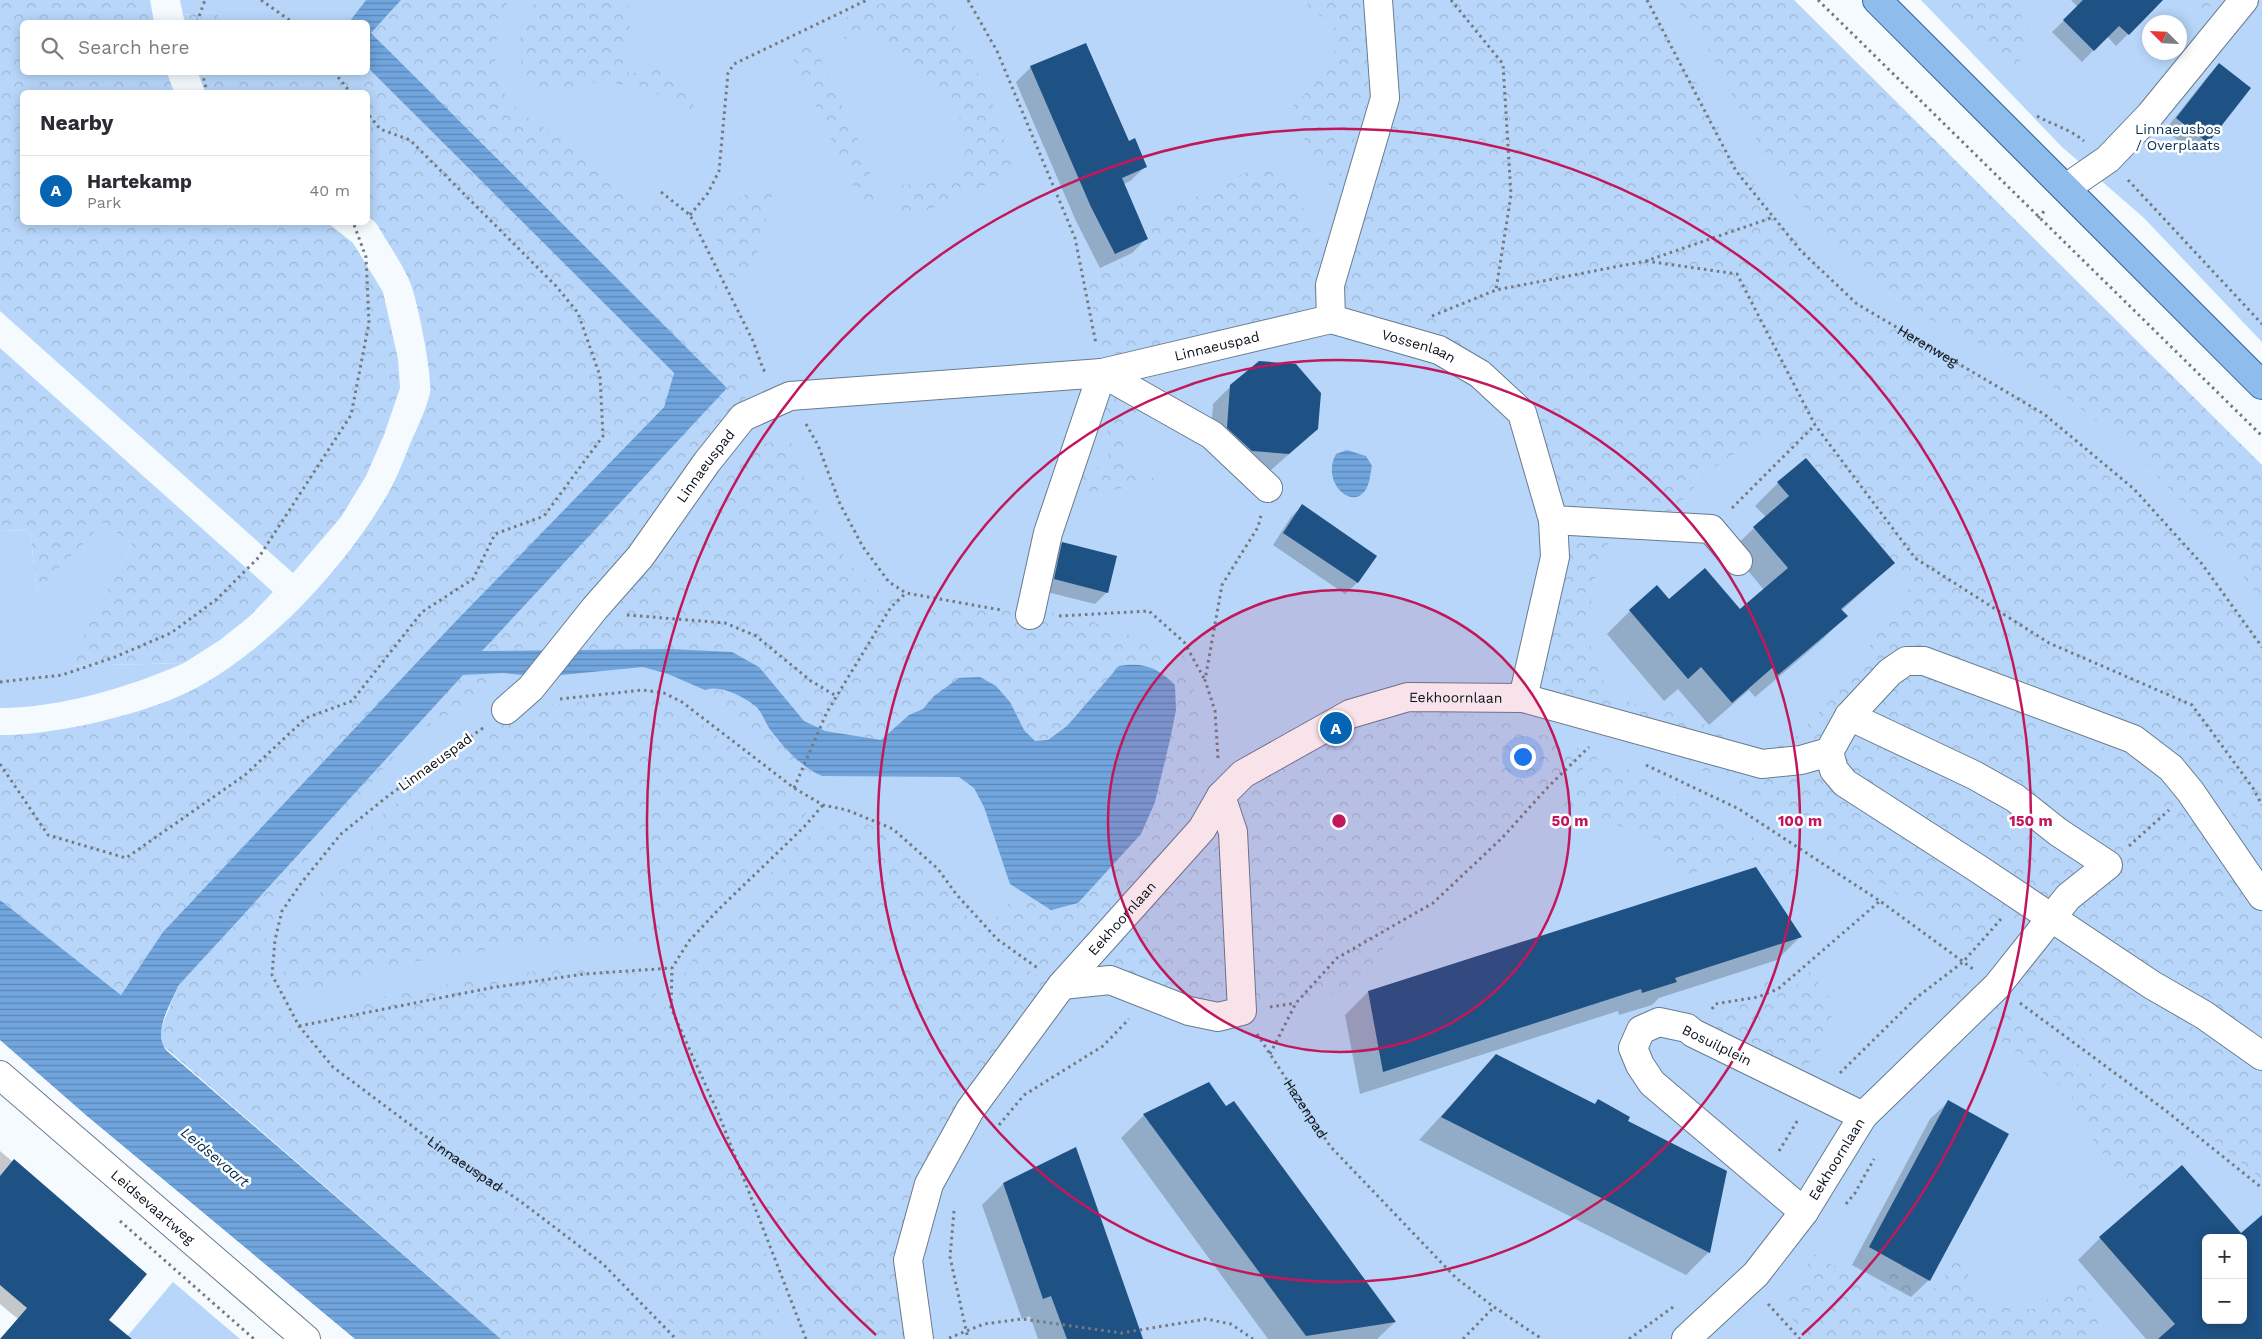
<!DOCTYPE html>
<meta charset="utf-8">
<style>
:root{--surface:#fff;--page:#f7f7f7;--text:#2b2b33;--muted:#7c7c81;--line:#e1e1e2;--accent:#0665b2}
body{margin:0;font-family:"Work Sans",sans-serif;background:var(--page);color:var(--text)}
.controls{position:absolute;right:15px;bottom:15px;display:grid;overflow:hidden;border-radius:8px;box-shadow:0 2px 12px #0003}
.controls button{width:45px;height:45px;display:grid;place-items:center;padding:0;border:0;border-bottom:1px solid var(--line);background:var(--surface);color:var(--text);font:25px sans-serif}
.compass{position:absolute;left:2142px;top:15px;width:45px;height:45px;border-radius:50%;background:var(--surface);box-shadow:0 2px 12px #0003;rotate:294deg}
.you{position:absolute;left:1522px;top:756px;width:18px;height:18px;margin:-12px;border:4px solid #fff;border-radius:50%;background:#1a73e8;box-shadow:0 0 0 8px #1a73e833}
.badge{display:grid;place-items:center;width:32px;height:32px;border-radius:50%;background:var(--accent);color:#fff;font-size:16px;font-weight:700}
.pin{position:absolute;translate:-50% -50%;border:2px solid #fff;box-shadow:0 1px 5px #0006}
.list{margin:0;padding:0;list-style:none}
h2{display:flex;justify-content:space-between;align-items:center;height:65px;margin:0;padding:0 20px;font-size:21px}
h2 small{font-size:16px;font-weight:400;color:var(--muted)}
.list li{display:grid;grid-template-columns:32px 1fr auto;gap:15px;align-items:center;box-sizing:border-box;height:70px;padding:0 20px;border-top:1px solid var(--line)}
.list b{display:block;font-size:19px;white-space:nowrap}
.list p{margin:0;font-size:16px;white-space:nowrap;color:var(--muted)}
.list em{font-size:16px;font-style:normal;color:var(--muted)}
.icon{flex:none;width:28px;height:28px;fill:none;stroke:currentColor;stroke-width:2;stroke-linecap:round;stroke-linejoin:round}
.map{position:relative;flex:none;width:2262px;height:1339px;overflow:hidden}
.search{position:absolute;background:var(--surface);box-shadow:0 2px 12px #0003;left:20px;top:20px;width:350px;height:55px;display:flex;align-items:center;gap:12px;box-sizing:border-box;padding:0 18px;border-radius:8px;color:var(--muted);font-size:19px}
.panel{position:absolute;background:var(--surface);box-shadow:0 2px 12px #0003;left:20px;top:90px;width:350px;height:135px;border-radius:8px}
.map>svg:first-child{display:block}
.green{fill:#b7d6f9;fill-rule:evenodd}
.forest{fill:url(#forest-crowns);fill-rule:evenodd}
.water{fill:url(#water-rules)}
.shadow{fill:#0003;fill-rule:evenodd}
.building{fill:#1e5184;fill-rule:evenodd}
.lines{fill:none;stroke-linecap:round;stroke-linejoin:round}
.minor-casing{stroke:#687b8f;stroke-width:30}
.major-casing{stroke:#2e6398;stroke-width:30}
.path{stroke:#747a80;stroke-width:3;stroke-dasharray:2.5 4;stroke-linecap:butt}
.minor{stroke:#fff;stroke-width:28}
.major{stroke:#8ebceb;stroke-width:28}
.ring{fill:none;stroke:#c2185b;stroke-width:2.5}
.labels{text-anchor:middle;dominant-baseline:central;stroke-width:5;stroke-linejoin:round;paint-order:stroke}
.park-label{font-size:14px;fill:#082f53;stroke:#fff}
.street-label{font-size:14px;fill:#0a1118;stroke:#fff}
.water-label{font-size:15px;font-style:italic;fill:#062d52;stroke:#fff}
.centre{fill:#c2185b;stroke:#fff;stroke-width:2.5}
.ring-label{font-size:15px;text-anchor:middle;font-weight:bold;fill:#c2185b;stroke:#fff;stroke-width:5;stroke-linejoin:round;paint-order:stroke}
</style>
<div class="map">
<svg width="2262" height="1339" viewBox="0 0 2262 1339">
<defs>
<pattern id="forest-crowns" width="20" height="18" patternUnits="userSpaceOnUse" patternTransform="scale(1.25)"><rect width="20" height="18" fill="#b7d6f9"/><path d="M2 6a3 3 0 1 1 6 0M12 15a3 3 0 1 1 6 0" fill="none" stroke="#9cb7d5"/></pattern>
<pattern id="water-rules" width="6" height="5" patternUnits="userSpaceOnUse" patternTransform="scale(1.25)"><rect width="6" height="5" fill="#71a5de"/><path d="M0 2.5h6" fill="none" stroke="#5b85b3"/></pattern>
</defs>
<rect width="100%" height="100%" fill="#f5fafe"/>
<g class="green">
<path d="M180,0h186l-17,22h-122l-13,-10 -31,3z"/>
<path d="M401,0h1377l484,469v870h-1759l-325,-353 532,-595 -339,-359zM2206,1238h37v82h-37z"/>
<path d="M1921,0h341v342l-119,-125 -81,-70zM2150,22h30v30h-30z"/>
<path d="M104,521l28,23 -64,122 116,-3c-54,24 -124,45 -184,45v-178l30,1 7,60z"/>
<path d="M173,1282l67,57h-115z"/>
</g>
<g class="forest">
<path d="M0,0h150l4,22h-132v50l145,1 7,19h-152v130l306,1 25,20 30,49 15,67 2,29 -16,47 -18,41 -25,41 -48,56 -293,-262z"/>
<path d="M401,0h108l-14,28 3,20 -4,20 14,33 12,11 61,41 47,40 15,7 20,2 15,12 17,27 52,104 2,18 -2,32 -14,22 -67,89 -71,74 -40,34 -28,36 -46,1 245,-263 -245,-245 -30,-24 -80,-87z"/>
<path d="M538,0h88c5,15 7,38 -4,51l7,23 37,-6 28,38 7,18 -19,-18 -24,-12 -43,-11 -32,-1 -32,13 -25,-9c-7,-30 -12,-62 12,-86z"/>
<path d="M890,0h52l49,99 24,74 -113,48 -1,-36 52,-3 14,-34 -11,-44 -79,-74 -32,9 -10,-17z"/>
<path d="M1307,0h60l4,66 -6,45 -31,83 -22,-39 -22,-46 45,-45 -1,-40 -25,-15z"/>
<path d="M1396,0h246l17,21 37,62 27,53 27,42 50,67 40,46 38,30 108,56 40,24 77,62 71,70 88,112v213c-26,-42 -66,-99 -108,-126 -30,-20 -65,-26 -99,-37 -44,-14 -86,-31 -129,-46l-20,-1 -17,7 -57,58 -14,32 204,168 -46,34 -242,-161 -170,-81 -12,-15 -9,-16 2,-24 20,-119 -6,-42 -11,-39 -18,-42 -33,-34 -26,-22 -32,-15 -31,-12 -64,-16 5,-59 44,-132 7,-50zM1763,440l27,9 21,13 84,101 15,15 -2,12 -14,23 -14,13 -24,47 -60,64 -31,14 -20,-3 -58,-34 -55,-11 -25,-14 -15,-32 -4,-38 9,-50 9,-23 25,-20 28,-6 17,-13 32,-35 41,-28z"/>
<path d="M1677,0h117l468,465v136c-23,-29 -44,-61 -69,-88 -45,-49 -97,-95 -151,-134 -57,-41 -133,-58 -184,-109 -42,-43 -81,-95 -111,-147 -23,-41 -41,-86 -70,-123z"/>
<path d="M1944,0h69l15,30 2,12 -15,27z"/>
<path d="M2199,0h16l-17,20z"/>
<path d="M214,12l13,10h-42l-2,-7z"/>
<path d="M813,43l55,118 8,46 -10,5 -77,-161z"/>
<path d="M368,68l306,305 -10,34 -211,217 -289,308 -43,63 -121,-95v-165c54,1 151,-22 198,-48 76,-42 149,-122 192,-197 8,-15 14,-31 20,-46 7,-16 16,-34 20,-51 3,-16 -13,-97 -21,-113 -9,-20 -22,-38 -33,-57l-8,-7v-124h-163l-7,-19 170,-1z"/>
<path d="M1271,160l13,9 37,75 -6,73 -164,33 -47,6 -18,-78 70,-30 -12,-26z"/>
<path d="M756,188l17,4 -22,85 -16,9 -14,-26 -9,-44z"/>
<path d="M0,348l273,244 -23,24 -30,24 -36,23 -117,3 65,-122 -28,-22 -67,69 -7,-60 -30,-1z"/>
<path d="M1105,387l44,25 -18,4 -8,29 1,20 36,16 -83,16 -1,-20 30,-13 6,-20 -12,-34z"/>
<path d="M789,436c20,54 39,121 90,154 37,24 94,15 137,17 30,2 133,23 146,52 2,4 2,11 2,15l-21,-10 -23,2 -53,60 -19,14 -14,1 -10,-11 -14,-28 -76,-6 -11,13 -14,6 -28,25 -56,-9 -21,-10 -72,-69 -61,-3 -100,1 118,-125 35,-48 34,-31z"/>
<path d="M1183,653l15,51 6,67 -10,45 -56,75 -83,85 -57,-44 -3,-14 17,-18 15,-4 24,14 125,-200 -1,-25z"/>
<path d="M1921,672l68,25 78,37 52,19 46,29 37,48 60,94v122l-28,-28 -168,-104 58,-46 -155,-112 -101,-47 34,-33z"/>
<path d="M503,673l-45,36 -26,14 -29,23 -84,98 -37,50 -15,41 -4,36 19,48 59,63 91,67 120,83 56,44 58,63h-165l-340,-295 -1,-13 18,-45 285,-311z"/>
<path d="M710,688l26,6 20,12 15,24 36,39 15,7h-11l-8,-5 -98,-81z"/>
<path d="M640,695l47,16 47,38 70,50 4,11 -15,25 -130,114 -69,-8 -61,2 -127,20 -116,33 -7,-27 -1,-22 60,-85 38,-45 99,-83 39,-29h33z"/>
<path d="M1433,709c61,7 110,24 167,48l-97,70 -39,37 -80,84 -22,36 -1,6 -96,12 -12,-6 -17,-194 6,-13 119,-69 43,-9z"/>
<path d="M1849,733l107,49 125,88 -38,29 -68,-56 -68,-34 -55,-36 -11,-16z"/>
<path d="M1613,762l83,41 128,77 -22,-2 -23,17 -27,-38 -76,20 -18,-37 -103,-37z"/>
<path d="M851,822l15,1 24,12 48,37 7,15 28,37 17,16 57,44 -98,131 -39,83 -5,32 7,109h-92l-143,-332 5,-29 7,-14 103,-115 28,-21z"/>
<path d="M1209,829l8,4 4,8 14,158 -14,9 -33,-5 -94,-37z"/>
<path d="M2056,935l158,107 48,36v101l-98,-78 -141,-107 -9,-12z"/>
<path d="M593,968l60,7 -2,12 17,24 114,281 -8,47h-88l-63,-69 -186,-133 -106,-83 -18,-17 4,-6 17,-1 32,-29 46,-11 124,-19z"/>
<path d="M1810,971l21,30 1,33 -20,26 -13,11 -96,-40 15,-22 45,-9 -6,-12 2,-6 5,-2 21,14 11,-8z"/>
<path d="M1960,978l240,175 -48,45 -18,-2 -59,-80 -4,-22 -83,-63 -42,-36z"/>
<path d="M1814,1254l64,38 15,-38 34,37 13,-5 15,-32 33,53c15,-12 28,-5 43,3l51,-32 20,53 1,8h-295l-27,-34z"/>
</g>
<g class="water">
<path d="M366,0h35l-30,33 356,355 -245,263 189,-2 61,3 27,15 45,54 21,10 56,9 28,-25 14,-6 11,-13 25,-18 21,-1 16,9 14,16 14,28 11,11 13,-1 19,-14 52,-60c25,-4 38,1 56,19l1,25 -6,30 -15,62 -14,32 -63,69 -27,7 -41,-26 -26,-77 -10,-19 -15,-11 -137,-1c-21,-9 -39,-29 -53,-48 -4,-7 -8,-18 -15,-23 -11,-9 -35,-21 -49,-15l-37,-16 -25,-7 -102,10 -38,-4 -40,2 -285,311c-7,19 -27,47 -11,65l334,288h-146l-268,-223 -87,-76v-140l121,95 42,-63 290,-308 211,-217 10,-34 -306,-305v-46h-19z"/>
<path d="M1347,450l19,6 6,10c-2,8 -2,19 -8,26 -14,17 -43,-11 -28,-38z"/>
</g>
<g class="shadow">
<path d="M2071,0h82l5,4 -42,42 -9,-10 -25,26 -30,-30 26,-25z"/>
<path d="M2219,64l-12,78 -12,12 -30,-24 43,-54z"/>
<path d="M1031,67l114,100 -15,14 -6,3 23,54 -15,15 -32,15 -24,-47 -60,-139z"/>
<path d="M1231,386l86,43 -47,42 -36,-3 -24,-22 3,-42z"/>
<path d="M1778,483l116,80 -53,48 5,5 -23,23 -68,58 -6,-7 -40,35 -31,-36 -14,12 -57,-67 23,-23 110,-1 24,-20 -33,-40 35,-33 -11,-11z"/>
<path d="M1302,506l73,50 -18,27 -12,11 -72,-49 18,-28z"/>
<path d="M1062,543l45,49 -12,12 -52,-13 8,-36z"/>
<path d="M1756,868l44,69 -23,23 -118,38 -7,7 -33,10 -1,-4 -258,83 -15,-79 23,-23z"/>
<path d="M1496,1056l98,49 4,-4 29,20 82,131 -23,23 -267,-135z"/>
<path d="M1948,1102l-19,178 -18,17 -59,-32 78,-146z"/>
<path d="M1226,1108l169,214 -18,17h-109l-147,-201 23,-23z"/>
<path d="M1075,1149l67,190h-104l-8,-23 -8,3 -40,-114 21,-21z"/>
<path d="M0,1151l145,123 -38,46 -3,19h-103l17,-20 -18,-15z"/>
<path d="M2262,1216v123h-116l-68,-79 22,-22 141,-3zM2206,1238h37v82h-37z"/>
</g>
<g class="building">
<path d="M2083,0h80l-34,35 -10,-9 -25,25 -31,-31z"/>
<path d="M1086,43l43,98 6,-3 12,29 -25,11 26,61 -33,15 -24,-47 -61,-141z"/>
<path d="M2219,63l32,25 -43,55 -32,-25z"/>
<path d="M1259,361l37,3 25,29 -3,36 -29,25 -37,-3 -25,-23 3,-43z"/>
<path d="M1806,458l89,105 -54,46 7,7 -70,59 -6,-7 -40,35 -31,-36 -13,12 -59,-69 28,-25 12,14 36,-31 35,41 48,-41 -35,-41 36,-31 -12,-14z"/>
<path d="M1302,504l75,52 -19,27 -75,-50z"/>
<path d="M1062,542l55,14 -9,37 -54,-14z"/>
<path d="M1756,867l46,70 -127,41 2,4 -35,11 -1,-4 -258,83 -15,-81z"/>
<path d="M1496,1054l99,50 3,-5 32,18 -2,4 99,50 -17,82 -269,-136z"/>
<path d="M1209,1082l17,24 8,-5 162,221 -90,14 -163,-222z"/>
<path d="M1948,1100l61,34 -79,147 -61,-34z"/>
<path d="M1076,1147l67,192h-76l-16,-43 -8,3 -40,-116z"/>
<path d="M14,1159l133,115 -38,46 23,19h-132l27,-31 -27,-23v-109z"/>
<path d="M2182,1165l59,68 21,-18v124h-104l17,-15 -76,-87zM2206,1238h37v82h-37z"/>
</g>
<g class="lines">
<g class="minor-casing">
<g id="minor">
<path id="s4" d="M1378,0l7,98 -55,187 1,34 108,31 41,24 42,39 31,107 2,37 -32,141"/>
<path d="M2066,188l42,-29 42,-44 94,-115"/>
<path id="s5" d="M1102,373l229,-54"/>
<path d="M1102,373l110,62 56,53"/>
<path d="M1553,520l158,9 27,32"/>
<path id="s6" d="M506,710l25,-22 64,-80 45,-51 67,-95 36,-45 47,-21 312,-23 -54,160 -18,82"/>
<path d="M1829,752l5,18 11,13 132,85 175,117 52,30 58,41"/>
<path d="M1062,985l48,-5 79,31 29,6 24,-6 -9,-179 -12,-36"/>
<path id="s7" d="M0,1075l306,264"/>
<path d="M1804,1212l-152,-129 -12,-18 -7,-17 8,-18 18,-8 28,6 6,5 170,83"/>
<path id="s8" d="M919,1339l-11,-79 21,-76 41,-74 92,-125 140,-156 19,-33 22,-22 107,-60 58,-17 115,1 239,66 39,-4 28,-8 20,-36 41,-44 16,-11h18l209,78 38,29 19,23 72,105"/>
<path id="s9" d="M1686,1339l70,-65 48,-62 59,-96 134,-130 71,-89 40,-32 -50,-33 -43,-34 -41,-23 -125,-59"/>
</g>
</g>
<g class="major-casing">
<path id="major" d="M1877,0l385,385"/>
</g>
<g class="path">
<path d="M261,0l31,22"/>
<path d="M968,0l29,51 78,187 21,106"/>
<path d="M1451,0l52,64 8,131 -15,95"/>
<path id="s1" d="M1647,0l89,171 65,80 56,53 187,110 90,75 68,75 60,83"/>
<path d="M1818,0l444,436"/>
<path d="M197,22l8,-22"/>
<path d="M202,72l5,20"/>
<path d="M334,72l16,20"/>
<path d="M2037,116c18,10 31,12 47,25"/>
<path d="M2128,180l134,144"/>
<path d="M661,192l29,23 63,126 10,28 4,5"/>
<path d="M690,215l18,-22 11,-22 9,-98 6,-9 133,-64"/>
<path d="M2038,218l8,-9"/>
<path d="M1646,261l91,13 78,151 100,133 134,85 143,62 61,83 9,17"/>
<path d="M1432,316l64,-26 150,-29 128,-44"/>
<path d="M806,424l12,21 22,59 23,43 26,35 17,11 95,17"/>
<path d="M1732,508l83,-83"/>
<path d="M627,615l98,8 31,13 55,45 27,16"/>
<path d="M1059,616l90,-5 35,31 21,38"/>
<path d="M0,682l62,-7 53,-18 56,-24 46,-34 42,-42 92,-142 18,-92 -3,-66 -13,-35"/>
<path d="M560,699l83,-9 21,3 18,9 112,86 29,17 24,5 46,19 45,40 18,25 41,45 42,30"/>
<path id="s2" d="M483,728l-95,68 -47,38 -39,48 -20,29 -7,29 -3,35 27,51 34,41 111,83 76,51 83,63 73,75"/>
<path d="M1218,758l-3,-47 -10,-31 17,-95 36,-58 3,-12"/>
<path d="M0,764l48,71 78,23 119,-83 61,-57 46,-17 70,-89 51,-33 22,-45 49,-18 59,-80 -3,-60 -22,-63 -22,-27 -146,-146 -30,-11 -12,-15"/>
<path d="M1646,765l93,44 141,92 93,68"/>
<path d="M794,788l33,-76 64,-105 15,-14"/>
<path d="M2129,846l40,-36"/>
<path d="M2020,1003l145,107 97,78"/>
<path d="M1270,1007l26,-4"/>
<path d="M1712,1009l3,-5 43,-7 20,-8 102,-88"/>
<path d="M299,1026l191,-38 94,-14 88,-6"/>
<path id="s3" d="M1257,1034l73,112 126,132 38,29 48,32"/>
<path d="M1270,1054l26,-51 41,-45 96,-55 69,-65 46,-51 41,-40"/>
<path d="M1840,1073l76,-75 47,-36 38,-43"/>
<path d="M999,1125l25,-30 79,-49 26,-27"/>
<path d="M1779,1151l20,-33"/>
<path d="M1846,1204l9,-11 19,-34"/>
<path d="M954,1211l-4,46 18,82"/>
<path d="M120,1221l134,118"/>
<path d="M1768,1304l32,35"/>
<path d="M949,1338l35,-14 38,-5 99,14 85,-14 25,5 22,15"/>
<path d="M806,1339l-87,-224 -48,-107 1,-40 17,-27 30,-32 85,-82 19,-22"/>
<path d="M1463,1339l31,-32"/>
<path d="M1629,1339l44,-32"/>
</g>
<use href="#minor" class="minor"/>
<use href="#major" class="major"/>
</g>
<circle cx="1339" cy="821" r="231" fill="#c2185b" fill-opacity=".12"/>
<g class="ring">
<circle cx="1339" cy="821" r="231"/>
<circle cx="1339" cy="821" r="461"/>
<path d="M876 1335A692 692 0 1 1 1802 1335"/>
</g>
<g class="labels">
<g class="park-label">
<text x="2178" y="129">Linnaeusbos<tspan x="2178" dy="16">/ Overplaats</tspan></text>
</g>
<g class="street-label">
<text stroke="none"><textPath href="#s5" startOffset="118">Linnaeuspad</textPath></text>
<text stroke="none"><textPath href="#s1" startOffset="455">Herenweg</textPath></text>
<text stroke="none"><textPath href="#s4" startOffset="419">Vossenlaan</textPath></text>
<text stroke="none"><textPath href="#s6" startOffset="316">Linnaeuspad</textPath></text>
<text stroke="none"><textPath href="#s8" startOffset="908">Eekhoornlaan</textPath></text>
<text transform="translate(435 762) rotate(-36)">Linnaeuspad</text>
<text stroke="none"><textPath href="#s8" startOffset="488">Eekhoornlaan</textPath></text>
<text transform="translate(1717 1045) rotate(26)">Bosuilplein</text>
<text stroke="none"><textPath href="#s3" startOffset="89">Hazenpad</textPath></text>
<text stroke="none"><textPath href="#s9" startOffset="236">Eekhoornlaan</textPath></text>
<text stroke="none"><textPath href="#s2" startOffset="614">Linnaeuspad</textPath></text>
<text stroke="none"><textPath href="#s7" startOffset="202">Leidsevaartweg</textPath></text>
</g>
<g class="water-label">
<text transform="translate(215 1157) rotate(40)">Leidsevaart</text>
</g>
</g>
<circle cx="1339" cy="821" r="8" class="centre"/>
<g class="ring-label">
<text x="1570" y="826">50 m</text>
<text x="1800" y="826">100 m</text>
<text x="2031" y="826">150 m</text>
</g>
</svg>
<div class="controls">
<button>+</button>
<button>−</button>
</div>
<svg class="compass" viewBox="-18 -18 36 36"><path d="M0-13l5 13h-10z" fill="#e53935"/><path d="M0 13l5-13h-10z" fill="#7c7c81"/></svg>
<div class="you"></div>
<div class="pin badge" style="left:1336px;top:728px">A</div>
<div class="search"><svg class="icon" aria-label="search" viewBox="0 0 24 24"><circle cx="10" cy="10" r="6"/><path d="M15 15l6 6"/></svg>Search here</div>
<section class="panel">
<h2>Nearby<small></small></h2>
<ul class="list">
<li><span class="badge">A</span><div><b>Hartekamp</b><p>Park</p></div><em>40 m</em></li>
</ul>
</section>
</div>
